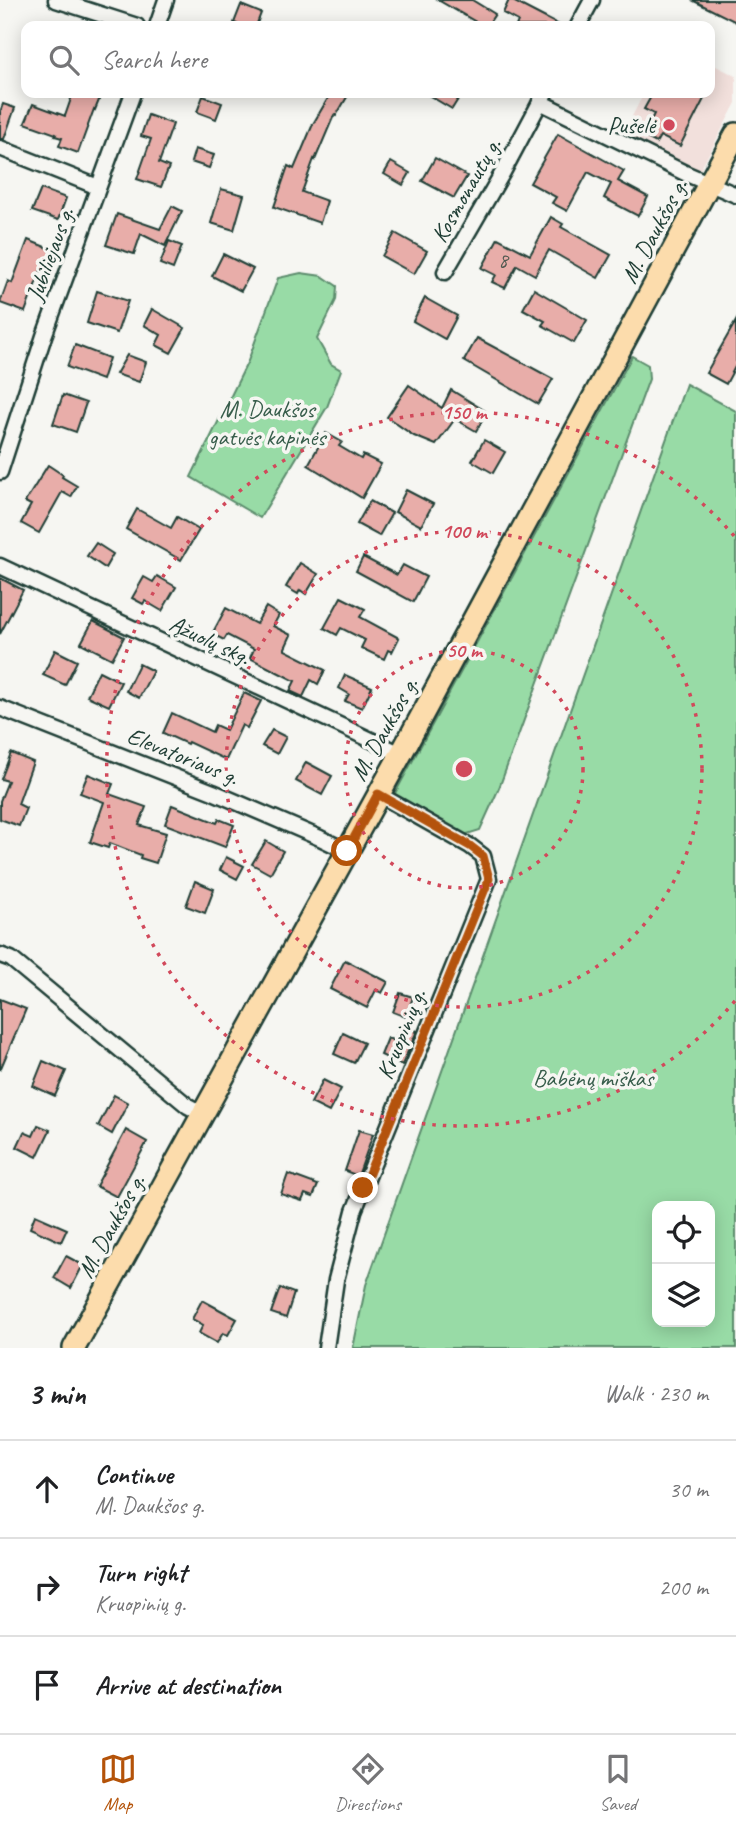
<!DOCTYPE html>
<meta charset="utf-8">
<style>
:root{--surface:#fff;--page:#f6f6f6;--text:#202124;--muted:#757577;--line:#e0e0e0;--accent:#b45309}
body{margin:0;font-family:Caveat,sans-serif;background:var(--page);color:var(--text)}
.controls{position:absolute;right:21px;bottom:21px;display:grid;overflow:hidden;border-radius:14px;box-shadow:0 4px 18px #0003}
.controls button{width:63px;height:63px;display:grid;place-items:center;padding:0;border:0;border-bottom:2px solid var(--line);background:var(--surface);color:var(--text);font:35px sans-serif}
.stop{position:absolute;width:21px;height:21px;margin:-16px;border:5px solid #b45309;border-radius:50%;background:#fff}
.stop.end{background:#b45309;border-color:#fff;box-shadow:0 2px 7px #0008}
.list{margin:0;padding:0;list-style:none}
h2{display:flex;justify-content:space-between;align-items:center;height:91px;margin:0;padding:0 28px;font-size:30px}
h2 small{font-size:23px;font-weight:400;color:var(--muted)}
.list li{display:grid;grid-template-columns:46px 1fr auto;gap:21px;align-items:center;box-sizing:border-box;height:98px;padding:0 28px;border-top:2px solid var(--line)}
.list b{display:block;font-size:26px;white-space:nowrap}
.list p{margin:0;font-size:23px;white-space:nowrap;color:var(--muted)}
.list em{font-size:23px;font-style:normal;color:var(--muted)}
.icon{flex:none;width:38px;height:38px;fill:none;stroke:currentColor;stroke-width:2;stroke-linecap:round;stroke-linejoin:round}
.map{position:relative;flex:none;width:736px;height:1348px;overflow:hidden}
.search{position:absolute;background:var(--surface);box-shadow:0 4px 18px #0003;left:21px;right:21px;top:21px;height:77px;display:flex;align-items:center;gap:18px;box-sizing:border-box;padding:0 24px;border-radius:14px;color:var(--muted);font-size:26px}
.sheet{height:385px;background:var(--surface)}
nav{display:flex;justify-content:space-around;align-items:center;box-sizing:border-box;height:98px;border-top:2px solid var(--line);background:var(--surface);font-size:19px;color:var(--muted)}
nav a{display:grid;justify-items:center;gap:4px}
nav .on{color:var(--accent)}
.map>svg:first-child{display:block}
.built{fill:#f2e0dc}
.green{fill:#98dba6;stroke:#5c8c6d;stroke-width:2;fill-rule:evenodd}
.building{fill:#e8ada9;stroke:#1f3d34;stroke-width:2}
.lines{fill:none;stroke-linecap:round;stroke-linejoin:round}
.street-casing{stroke:#1f3d34;stroke-width:19}
.primary-casing{stroke:#1f3d34;stroke-width:26}
.street{stroke:#f6f6f2;stroke-width:14}
.primary{stroke:#fcdcac;stroke-width:21}
.route{stroke:#b45309;stroke-width:9}
.ring{fill:none;stroke:#d1495b;stroke-width:3.5;stroke-dasharray:3.5 7}
.poi-dot{fill:#d1495b;stroke:#f6f6f2;stroke-width:2.5}
.labels{text-anchor:middle;dominant-baseline:central;stroke-width:7;stroke-linejoin:round;paint-order:stroke}
.number-label{font-size:21px;fill:#515951}
.poi-label{font-size:24px;fill:#1f3d34;stroke:#f6f6f2;text-anchor:end}
.street-label{font-size:24px;fill:#1f3d34;stroke:#f6f6f2}
.park-label{font-size:24px;fill:#375d4b;stroke:#f6f6f2}
.centre{fill:#d1495b;stroke:#f6f6f2;stroke-width:3.5}
.ring-label{font-size:21px;text-anchor:middle;font-weight:bold;fill:#d1495b;stroke:#f6f6f2;stroke-width:7;stroke-linejoin:round;paint-order:stroke}
</style>
<div class="map">
<svg width="736" height="1348" viewBox="0 0 736 1348">
<rect width="100%" height="100%" fill="#f6f6f2"/>
<filter id="ink" filterUnits="userSpaceOnUse"><feTurbulence type="fractalNoise" baseFrequency=".0143" numOctaves="2"/><feDisplacementMap in="SourceGraphic" scale="14" xChannelSelector="R" yChannelSelector="G"/><feConvolveMatrix kernelMatrix="1 2 1 2 8 2 1 2 1" color-interpolation-filters="sRGB"/></filter>
<g filter="url(#ink)">
<path class="built" d="M710,63l26,13v27l-38,71 -76,-38 22,-43h66z"/>
<g class="green">
<path d="M301,273l21,3 15,10 -1,14 -19,39 14,25 10,6 -14,37 -67,111 -69,-41 57,-116 30,-83z"/>
<path d="M632,356l16,9 1,14 -150,409 -19,42 -16,5 -71,-38z"/>
<path d="M686,384l50,27v937h-383l13,-63zM710,1206v116h-53v-116z"/>
</g>
<g class="building">
<path d="M438,0h34l23,14 -8,12h-4z"/>
<path d="M509,0h2l50,26h-45l2,-5 -15,-8z"/>
<path d="M692,0h44v22z"/>
<path d="M241,5l20,8 -5,13h-13l-9,-3z"/>
<path d="M73,93h29l-7,17 -1,-1 -16,44 -19,-7 3,-8 -7,-2 1,-2 -31,-11 8,-19 32,12z"/>
<path d="M331,93h9l7,4 -11,19 -2,-1 -19,45 -1,-1 -12,33 25,9 -7,22 -46,-16 14,-41 6,3 19,-45z"/>
<path d="M425,93h37l-10,16z"/>
<path d="M653,93h54l-27,53 -20,-10 -4,7 -13,-7 11,-22 -10,-5z"/>
<path d="M203,96l19,7 -6,16 -19,-7z"/>
<path d="M3,104l12,4 -11,31h-4v-27z"/>
<path d="M148,115l25,9 -14,39 10,4 -8,20 -24,-8 14,-40 -10,-3z"/>
<path d="M558,134l66,37 -6,10 30,16 -10,19 -34,-18 7,-14 -23,-12 -21,39 -15,-8 4,-6 -26,-14z"/>
<path d="M195,149l19,6 -5,13 -18,-6z"/>
<path d="M435,158l32,18 -13,22 -32,-17z"/>
<path d="M391,162l19,11 -7,12 -19,-11z"/>
<path d="M41,189l25,9 -8,22 -26,-9z"/>
<path d="M221,189l23,6 -10,35 -23,-7z"/>
<path d="M172,206l10,5 -17,35 -24,-12 -7,20 -28,-9 11,-31 43,15z"/>
<path d="M551,217l12,7 -2,3 50,28 -13,23 -49,-28 -14,25 -18,-10 -12,23 -13,-6 4,-7 -14,-7 16,-30 32,17z"/>
<path d="M395,233l32,18 -13,23 -32,-18z"/>
<path d="M28,240l25,10 -8,21 -4,-1 -16,42 -25,-9 8,-22 4,2z"/>
<path d="M169,241l13,5 -9,23 -13,-5z"/>
<path d="M223,254l30,15 -12,22 -29,-15z"/>
<path d="M534,289l53,31 -13,23 -32,-18 3,-4 -22,-12z"/>
<path d="M97,291l31,10 -11,32 -30,-10z"/>
<path d="M425,298l32,18 -12,23 -32,-18z"/>
<path d="M152,309l33,19 -14,25 -15,-8 5,-10 -17,-10z"/>
<path d="M736,321v44l-10,19 -20,-11z"/>
<path d="M477,338l76,41 -15,25 -74,-43z"/>
<path d="M75,345l34,13 -7,22 -35,-13z"/>
<path d="M127,355l19,7 -7,20 -23,-8z"/>
<path d="M409,385l33,23 9,-18 36,22 -11,19 -21,-12 -19,26 -22,-9 -27,-19z"/>
<path d="M63,395l23,8 -10,29 -23,-8z"/>
<path d="M326,433l16,9 -3,4 22,13 2,-4 18,9 -19,34 -54,-33z"/>
<path d="M484,440l21,12 -12,21 -21,-12z"/>
<path d="M48,465l15,10 -1,2 15,9 -6,11 -9,-5 -23,41 -18,-10 10,-18 -6,-3z"/>
<path d="M406,490l27,14 -12,22 -26,-14z"/>
<path d="M370,501l22,12 -13,23 -22,-12z"/>
<path d="M137,509l34,19 6,-11 22,13 -18,30 -55,-31z"/>
<path d="M96,543l17,11 -8,14 -18,-12z"/>
<path d="M363,557l34,18 6,-10 23,12 -13,25 -57,-31z"/>
<path d="M300,563l18,11 -12,20 -6,-4 -2,4 -12,-7z"/>
<path d="M157,576l19,11 -14,24 -17,-10 -2,3 -11,-6 12,-21 9,5z"/>
<path d="M0,578l23,12 -23,44z"/>
<path d="M341,597l24,12 -5,8 39,21 -7,14 -4,-2 -4,9 -23,-11 4,-8 -24,-12 -4,7 -13,-7z"/>
<path d="M266,607l13,8 -6,11 18,9 -6,13v2l40,20 -7,14 -7,-4 -8,17 -13,-6 5,-10 -45,-23 4,-9 -27,-14 -3,5 -12,-6 14,-26 30,16z"/>
<path d="M93,621l31,16 -12,22 -31,-16z"/>
<path d="M55,650l22,11 -12,24 -22,-10z"/>
<path d="M139,664l14,7 -14,27 -13,-7z"/>
<path d="M99,671l22,11 -12,24 -22,-10z"/>
<path d="M345,675l27,12 -10,21 -17,-7 4,-7 -10,-6z"/>
<path d="M244,693l17,8 -14,27 -5,-3 -16,35 -38,-18 -1,2 -24,-11 9,-20 40,19 3,-7 11,5z"/>
<path d="M272,730l14,7 -9,17 -15,-8z"/>
<path d="M11,753l22,9 -15,42 8,4 -7,18 -19,-7v-18l8,-20 -7,-2z"/>
<path d="M306,762l26,14 -10,19 -26,-14z"/>
<path d="M88,774l25,10 -4,10 37,13 -7,18 27,8 -10,30 -16,-5 1,-3 -31,-12 -2,5 -18,-6 14,-40 -24,-9z"/>
<path d="M172,805l45,18 2,-4 15,6 -9,22 -60,-23z"/>
<path d="M266,841l17,10 -13,23 -18,-10z"/>
<path d="M226,857l18,9 -7,13 -17,-9z"/>
<path d="M195,881l19,8 -9,24 -19,-7z"/>
<path d="M345,960l43,22 -6,11 -6,-3 -9,18 -37,-19z"/>
<path d="M400,993l13,4 -7,20 -13,-5z"/>
<path d="M0,999l26,10 -26,61z"/>
<path d="M402,1024l15,7 -15,34 -21,-10 7,-17 6,3z"/>
<path d="M343,1033l21,10 -10,20 -20,-9z"/>
<path d="M43,1061l23,10 -11,25 -22,-10z"/>
<path d="M323,1080l18,9 -12,23 -18,-9z"/>
<path d="M114,1095l14,8 -16,31 -14,-8z"/>
<path d="M38,1125l12,5 -13,27 -20,-10 7,-15 9,4z"/>
<path d="M126,1130l21,12 -30,55 -21,-11z"/>
<path d="M359,1130l14,4 -15,42 -13,-5z"/>
<path d="M288,1174l30,11 -5,12 -8,-3 -3,7 -21,-7z"/>
<path d="M35,1215l32,14 -6,13 -31,-14z"/>
<path d="M66,1256l17,9 -12,23 -17,-10z"/>
<path d="M280,1288l14,5 -8,25 -15,-5z"/>
<path d="M202,1300l35,19 -9,16 -5,-2 -6,10 -18,-10 4,-8 -11,-6z"/>
</g>
<g class="lines">
<g class="street-casing">
<g id="street">
<path d="M56,0l81,26"/>
<path d="M157,26l9,-26"/>
<path d="M578,26l14,-26"/>
<path d="M540,102l147,72 49,21"/>
<path d="M0,148l98,39"/>
<path d="M445,272l58,-100 42,-79"/>
<path d="M0,472l44,-136 89,-243"/>
<path d="M0,566l401,188"/>
<path d="M0,708l213,84 107,46 27,13"/>
<path d="M0,955l11,4 177,147 15,8"/>
<path d="M326,1348l10,-68 18,-69 135,-332 -6,-23 -13,-10 -92,-52"/>
</g>
</g>
<g class="primary-casing">
<path id="primary" d="M74,1348l327,-594 335,-620"/>
</g>
<use href="#street" class="street"/>
<use href="#primary" class="primary"/>
</g>
</g>
<g class="lines" filter="url(#ink)">
<path class="route" d="M347,851l31,-57 92,52 13,10 6,23 -126,309"/>
</g>
<g class="ring">
<circle cx="464" cy="769" r="119"/>
<circle cx="464" cy="769" r="238"/>
<path d="M735 1001A357 357 0 1 1 735 537"/>
</g>
<circle class="poi-dot" cx="669" cy="125" r="7"/>
<g class="labels">
<g class="number-label">
<text x="503" y="260">8</text>
</g>
<g class="poi-label">
<text x="655" y="125">Pušelė</text>
</g>
<g class="street-label">
<text transform="translate(466 190) rotate(-60)">Kosmonautų g.</text>
<text transform="translate(654 231) rotate(-62)">M. Daukšos g.</text>
<text transform="translate(50 254) rotate(-70)">Jubiliejaus g.</text>
<text transform="translate(210 640) rotate(25)">Ąžuolų skg.</text>
<text transform="translate(384 729) rotate(-61)">M. Daukšos g.</text>
<text transform="translate(183 756) rotate(22)">Elevatoriaus g.</text>
<text transform="translate(401 1034) rotate(-68)">Kruopinių g.</text>
<text transform="translate(111 1226) rotate(-61)">M. Daukšos g.</text>
</g>
<g class="park-label">
<text x="267" y="409">M. Daukšos<tspan x="267" dy="28">gatvės kapinės</tspan></text>
<text x="593" y="1078">Babėnų miškas</text>
</g>
</g>
<circle cx="464" cy="769" r="10" class="centre"/>
<g class="ring-label">
<text x="464" y="419">150 m</text>
<text x="464" y="538">100 m</text>
<text x="464" y="657">50 m</text>
</g>
</svg>
<div class="controls">
<button><svg class="icon" aria-label="locate" viewBox="0 0 24 24"><circle cx="12" cy="12" r="6"/><path d="M12 2v4M12 18v4M2 12h4M18 12h4"/></svg></button>
<button><svg class="icon" aria-label="layers" viewBox="0 0 24 24"><path d="M12 4l9 5-9 5-9-5zM3 14l9 5 9-5"/></svg></button>
</div>
<div class="stop" style="left:347px;top:851px"></div>
<div class="stop end" style="left:363px;top:1188px"></div>
<div class="search"><svg class="icon" aria-label="search" viewBox="0 0 24 24"><circle cx="10" cy="10" r="6"/><path d="M15 15l6 6"/></svg>Search here</div>
</div>
<section class="sheet">
<h2>3 min<small>Walk · 230 m</small></h2>
<ul class="list">
<li><svg class="icon" aria-label="ahead" viewBox="0 0 24 24"><path d="M12 20V5M6 11l6-6 6 6"/></svg><div><b>Continue</b><p>M. Daukšos g.</p></div><em>30 m</em></li>
<li><svg class="icon" aria-label="right" viewBox="0 0 24 24"><path d="M7 20v-9h11M14 6l5 5-5 5"/></svg><div><b>Turn right</b><p>Kruopinių g.</p></div><em>200 m</em></li>
<li><svg class="icon" aria-label="arrive" viewBox="0 0 24 24"><path d="M6 21V4h12l-3 4 3 4H6"/></svg><div><b>Arrive at destination</b></div></li>
</ul>
</section>
<nav>
<a class="on"><svg class="icon" aria-label="map" viewBox="0 0 24 24"><path d="M3 6l6-2 6 2 6-2v14l-6 2-6-2-6 2zM9 4v14M15 6v14"/></svg>Map</a>
<a><svg class="icon" aria-label="directions" viewBox="0 0 24 24"><path d="M12 3l9 9-9 9-9-9zM9 14v-3h6M13 9l2 2-2 2"/></svg>Directions</a>
<a><svg class="icon" aria-label="saved" viewBox="0 0 24 24"><path d="M7 4h10v16l-5-4-5 4z"/></svg>Saved</a>
</nav>
